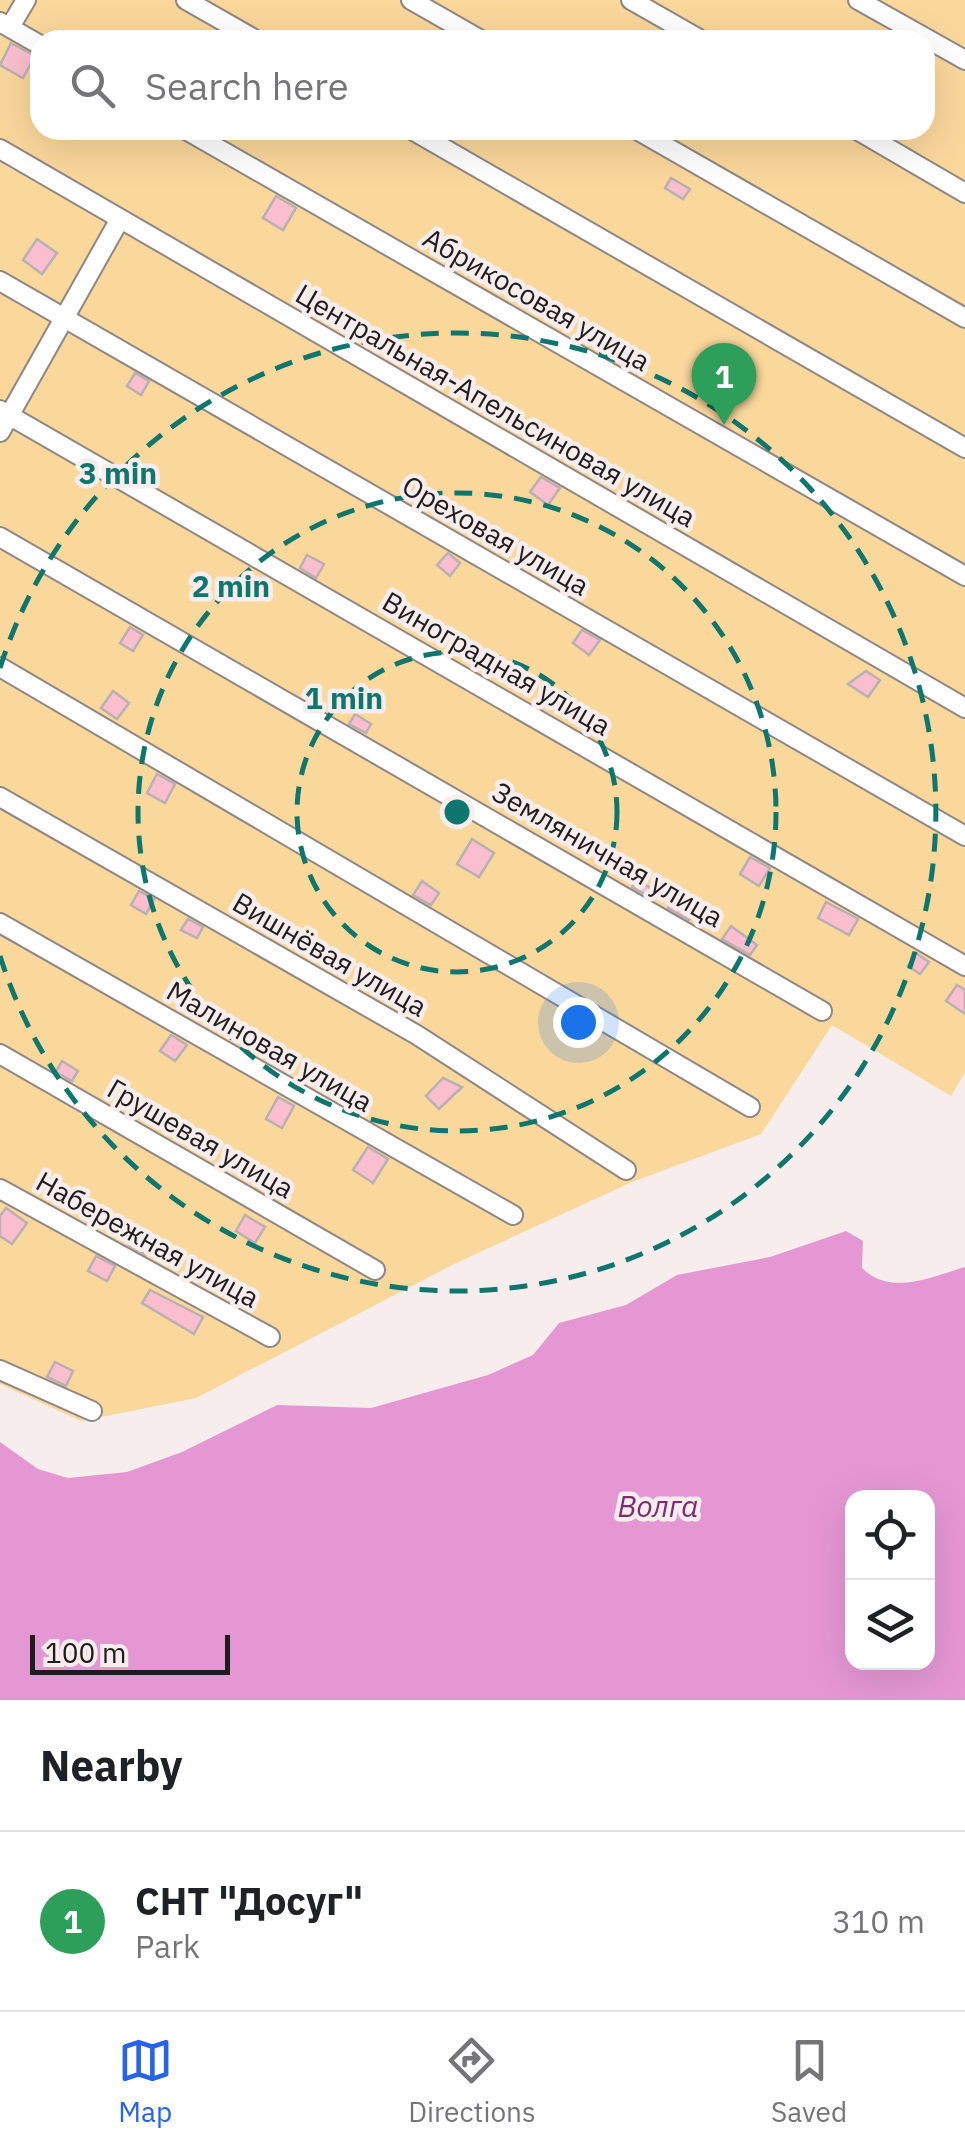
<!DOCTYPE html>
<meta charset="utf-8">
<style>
:root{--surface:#fff;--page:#f2f2f2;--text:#202124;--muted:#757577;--line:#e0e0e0;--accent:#2563eb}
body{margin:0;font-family:"IBM Plex Sans",sans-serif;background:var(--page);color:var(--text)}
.controls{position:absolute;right:30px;bottom:30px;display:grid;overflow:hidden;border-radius:20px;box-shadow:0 10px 40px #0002}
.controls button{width:90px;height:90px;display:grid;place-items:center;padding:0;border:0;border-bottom:2px solid var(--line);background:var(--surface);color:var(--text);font:50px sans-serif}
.scale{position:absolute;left:30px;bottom:25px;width:200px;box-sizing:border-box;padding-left:10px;border:5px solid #1f1c1b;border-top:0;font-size:28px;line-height:35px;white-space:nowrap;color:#1f1c1b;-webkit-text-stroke:8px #f6edec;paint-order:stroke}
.you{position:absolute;left:578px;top:1022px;width:35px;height:35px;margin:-25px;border:8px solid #fff;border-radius:50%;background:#1a73e8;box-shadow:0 0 0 15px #1a73e833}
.badge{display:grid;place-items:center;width:65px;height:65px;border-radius:50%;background:var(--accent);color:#fff;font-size:32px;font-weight:700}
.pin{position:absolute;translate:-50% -82px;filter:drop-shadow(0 2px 5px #0008)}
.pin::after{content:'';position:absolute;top:52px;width:35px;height:30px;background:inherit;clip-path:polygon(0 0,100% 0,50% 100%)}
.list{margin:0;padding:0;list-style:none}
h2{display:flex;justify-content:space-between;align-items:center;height:130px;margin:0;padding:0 40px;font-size:42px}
h2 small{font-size:32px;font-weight:400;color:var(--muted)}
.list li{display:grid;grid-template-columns:65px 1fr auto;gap:30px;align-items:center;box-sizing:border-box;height:180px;padding:0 40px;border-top:2px solid var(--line)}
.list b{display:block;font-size:38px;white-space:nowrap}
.list p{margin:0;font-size:32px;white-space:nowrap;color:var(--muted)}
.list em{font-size:32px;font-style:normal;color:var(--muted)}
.icon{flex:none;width:55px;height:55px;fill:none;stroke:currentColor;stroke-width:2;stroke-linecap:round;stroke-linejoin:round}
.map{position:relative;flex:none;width:965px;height:1700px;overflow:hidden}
.search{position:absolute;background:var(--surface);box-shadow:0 10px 40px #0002;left:30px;right:30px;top:30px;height:110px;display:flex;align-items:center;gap:25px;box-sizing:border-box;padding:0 35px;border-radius:30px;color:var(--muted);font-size:38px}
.sheet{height:310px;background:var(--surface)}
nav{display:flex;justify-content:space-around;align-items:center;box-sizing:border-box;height:140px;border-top:2px solid var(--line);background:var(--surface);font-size:28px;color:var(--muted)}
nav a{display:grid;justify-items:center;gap:5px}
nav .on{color:var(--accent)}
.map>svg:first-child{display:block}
.green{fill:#fad79b;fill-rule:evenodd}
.water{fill:#e597d4;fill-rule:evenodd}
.building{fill:#fbbece;stroke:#b9b0b2;stroke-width:2.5}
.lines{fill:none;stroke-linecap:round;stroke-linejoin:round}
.minor-casing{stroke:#8f8786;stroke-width:22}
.minor{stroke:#fff;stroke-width:18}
.ring{fill:none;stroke:#0f766e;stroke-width:5;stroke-dasharray:18 12}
.labels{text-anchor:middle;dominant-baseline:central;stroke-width:9;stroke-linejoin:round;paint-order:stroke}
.street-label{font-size:28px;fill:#1f1c1b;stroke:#f6edec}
.water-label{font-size:30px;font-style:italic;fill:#832974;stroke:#f6edec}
.centre{fill:#0f766e;stroke:#f6edec;stroke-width:5}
.ring-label{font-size:30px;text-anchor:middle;font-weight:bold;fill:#0f766e;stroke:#f6edec;stroke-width:9;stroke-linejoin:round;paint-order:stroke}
</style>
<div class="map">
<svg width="965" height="1700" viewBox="0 0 965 1700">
<rect width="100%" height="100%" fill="#f6edec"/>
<g class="green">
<path d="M0,0h965v705l-965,-560zM40,40h885v90h-885z"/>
<path d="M0,155l965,558v359l-14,24 -119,-71 -71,109 -129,48 -178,82 -258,134 -115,23 -81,-37z"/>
</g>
<path class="water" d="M846,1231l17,10 -1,27c29,29 72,8 103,-1v433h-965v-258l38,27 30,9 59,-6 55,-20 95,-47 94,3 117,-33 45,-20 26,-32 67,-18 51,-30 93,-18zM852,1498h76v164h-76z"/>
<g class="building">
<path d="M11,43l24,13 -12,22 -23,-13z"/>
<path d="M671,178l19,11 -7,10 -18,-11z"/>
<path d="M276,196l20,12 -13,22 -20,-12z"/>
<path d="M37,239l20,14 -15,21 -19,-14z"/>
<path d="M135,373l14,8 -8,14 -14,-9z"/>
<path d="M541,477l19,11 -12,17 -18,-13z"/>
<path d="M448,553l12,10 -10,13 -13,-11z"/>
<path d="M307,555l17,9 -8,14 -16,-10z"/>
<path d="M130,627l13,8 -10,16 -13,-8z"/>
<path d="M582,630l18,10 -11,15 -16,-12z"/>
<path d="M866,671l14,9 -12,17 -20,-13z"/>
<path d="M113,691l16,12 -12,16 -16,-11z"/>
<path d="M355,714l16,10 -5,9 -17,-9z"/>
<path d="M157,774l18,10 -10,19 -18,-10z"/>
<path d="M472,839l22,14 -15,24 -22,-13z"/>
<path d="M750,857l20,11 -11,18 -19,-12z"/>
<path d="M636,879l19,12 -4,7 -19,-11z"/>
<path d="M422,881l17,12 -8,12 -18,-10z"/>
<path d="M139,891l15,8 -8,15 -15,-9z"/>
<path d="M677,891l20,22 -8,7 -21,-12z"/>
<path d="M826,902l32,17 -9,16 -31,-17z"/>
<path d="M188,919l15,8 -6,11 -16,-8z"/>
<path d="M731,926l26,19 -7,10 -28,-16z"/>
<path d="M916,953l13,9 -9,12 -12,-8z"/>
<path d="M957,985l8,5v24l-19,-13z"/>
<path d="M171,1035l16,10 -12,16 -15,-10z"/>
<path d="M62,1061l16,10 -6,10 -16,-9z"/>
<path d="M443,1078l19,9 -23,22 -13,-13z"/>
<path d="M278,1097l16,9 -12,22 -16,-9z"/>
<path d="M368,1147l20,12 -15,24 -20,-13z"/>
<path d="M6,1208l21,15 -15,21 -12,-8v-20z"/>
<path d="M245,1215l20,12 -10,16 -19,-12z"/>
<path d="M132,1235l22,11 -8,9 -19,-11z"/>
<path d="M96,1256l19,10 -8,15 -19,-10z"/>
<path d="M150,1290l53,27 -9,17 -52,-31z"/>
<path d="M55,1362l18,9 -7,15 -19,-9z"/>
</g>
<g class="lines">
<g class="minor-casing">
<g id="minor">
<path d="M186,0l70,40"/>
<path d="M411,0l70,40"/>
<path d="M631,0l70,40"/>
<path d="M858,0l107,60"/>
<path d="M0,22l40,23"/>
<path d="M10,27l16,-27"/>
<path d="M186,130l779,446"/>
<path d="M412,130l553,318"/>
<path d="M637,130l328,188"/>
<path d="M857,130l108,63"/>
<path d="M0,149l965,559"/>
<path d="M0,281l965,555"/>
<path d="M0,410l965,556"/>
<path d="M0,432l120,-213"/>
<path d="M0,537l822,474"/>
<path d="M0,667l750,440"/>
<path d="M0,797l417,238 209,135"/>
<path d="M0,923l513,292"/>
<path d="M0,1054l375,216"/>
<path d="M0,1189l270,148"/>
<path d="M0,1370l92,41"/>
</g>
</g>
<use href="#minor" class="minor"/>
</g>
<g class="ring">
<circle cx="457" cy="812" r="160"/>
<circle cx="457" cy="812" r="319"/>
<path d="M0 668A479 479 0 1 1 0 956"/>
</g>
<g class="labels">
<g class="street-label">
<text transform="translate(537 299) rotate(30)">Абрикосовая улица</text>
<text transform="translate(496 405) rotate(30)">Центральная-Апельсиновая улица</text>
<text transform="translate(496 535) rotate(30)">Ореховая улица</text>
<text transform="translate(497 663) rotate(30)">Виноградная улица</text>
<text transform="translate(608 854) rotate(30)">Земляничная улица</text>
<text transform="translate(330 954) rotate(30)">Вишнёвая улица</text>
<text transform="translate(270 1046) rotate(30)">Малиновая улица</text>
<text transform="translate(201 1138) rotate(30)">Грушевая улица</text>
<text transform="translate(148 1239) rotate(29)">Набережная улица</text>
</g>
<g class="water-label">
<text x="658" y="1505">Волга</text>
</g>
</g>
<circle cx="457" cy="812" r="15" class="centre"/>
<g class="ring-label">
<text x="118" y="484">3 min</text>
<text x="231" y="597">2 min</text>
<text x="344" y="709">1 min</text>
</g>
</svg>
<div class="controls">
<button><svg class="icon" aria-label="locate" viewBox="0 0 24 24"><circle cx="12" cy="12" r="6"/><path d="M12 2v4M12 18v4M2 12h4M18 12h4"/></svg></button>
<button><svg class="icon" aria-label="layers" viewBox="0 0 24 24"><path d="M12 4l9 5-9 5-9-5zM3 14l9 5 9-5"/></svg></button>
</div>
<div class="scale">100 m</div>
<div class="you"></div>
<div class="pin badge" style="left:724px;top:425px;background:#2e9e5b">1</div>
<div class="search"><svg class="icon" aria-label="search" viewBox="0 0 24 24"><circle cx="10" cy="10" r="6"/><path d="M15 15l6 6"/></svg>Search here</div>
</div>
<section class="sheet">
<h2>Nearby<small></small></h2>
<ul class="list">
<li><span class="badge" style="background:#2e9e5b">1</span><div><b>СНТ &quot;Досуг&quot;</b><p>Park</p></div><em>310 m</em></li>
</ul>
</section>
<nav>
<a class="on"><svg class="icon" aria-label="map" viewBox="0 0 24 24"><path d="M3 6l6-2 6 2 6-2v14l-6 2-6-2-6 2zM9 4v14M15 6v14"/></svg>Map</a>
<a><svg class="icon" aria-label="directions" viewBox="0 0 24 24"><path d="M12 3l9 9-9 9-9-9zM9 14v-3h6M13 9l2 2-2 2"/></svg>Directions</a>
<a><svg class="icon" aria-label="saved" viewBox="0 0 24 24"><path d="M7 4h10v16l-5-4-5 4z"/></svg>Saved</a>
</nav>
